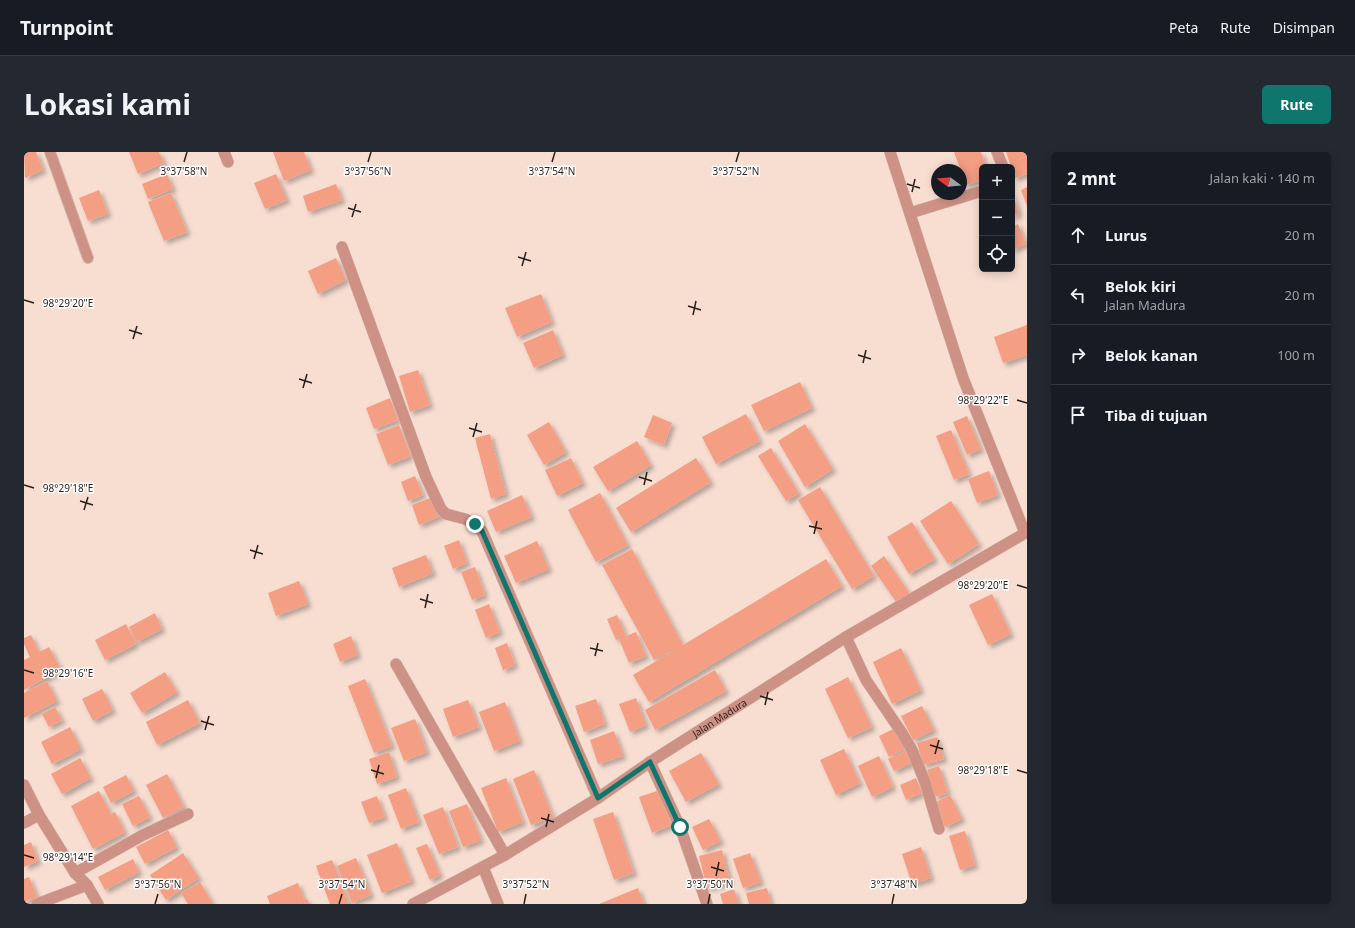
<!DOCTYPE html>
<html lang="id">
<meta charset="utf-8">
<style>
:root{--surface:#171b24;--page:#242831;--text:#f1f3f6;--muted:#9ea1a6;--line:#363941;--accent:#0f766e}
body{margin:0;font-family:"Noto Sans",sans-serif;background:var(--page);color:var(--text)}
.controls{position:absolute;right:12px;top:12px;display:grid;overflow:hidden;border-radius:6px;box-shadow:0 2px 10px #0003}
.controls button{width:36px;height:36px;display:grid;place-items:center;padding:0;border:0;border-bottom:1px solid var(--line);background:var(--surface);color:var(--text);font:20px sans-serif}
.compass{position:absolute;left:907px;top:12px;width:36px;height:36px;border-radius:50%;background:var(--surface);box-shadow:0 2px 10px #0003;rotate:286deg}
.stop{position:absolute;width:12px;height:12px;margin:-9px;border:3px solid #0f766e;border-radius:50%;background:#fff}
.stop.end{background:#0f766e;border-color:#fff;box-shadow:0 1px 4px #0008}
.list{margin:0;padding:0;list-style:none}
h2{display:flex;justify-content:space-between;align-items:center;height:52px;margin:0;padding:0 16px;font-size:17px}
h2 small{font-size:13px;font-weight:400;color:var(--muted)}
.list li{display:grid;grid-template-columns:26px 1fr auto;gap:12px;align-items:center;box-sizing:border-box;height:60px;padding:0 16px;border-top:1px solid var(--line)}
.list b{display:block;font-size:15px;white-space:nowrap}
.list p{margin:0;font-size:13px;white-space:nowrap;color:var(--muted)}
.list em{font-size:13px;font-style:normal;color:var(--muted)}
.icon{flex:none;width:22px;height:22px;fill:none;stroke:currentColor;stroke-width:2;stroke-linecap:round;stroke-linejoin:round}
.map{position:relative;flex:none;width:1003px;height:752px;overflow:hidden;border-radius:6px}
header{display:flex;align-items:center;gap:24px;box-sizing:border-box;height:56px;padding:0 20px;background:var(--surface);border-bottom:1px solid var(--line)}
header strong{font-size:19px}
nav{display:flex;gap:22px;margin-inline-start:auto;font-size:14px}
.intro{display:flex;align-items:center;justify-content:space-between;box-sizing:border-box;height:96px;padding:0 24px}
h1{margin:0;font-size:28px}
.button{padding:10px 18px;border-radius:6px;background:var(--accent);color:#fff;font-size:14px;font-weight:700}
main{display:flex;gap:24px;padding:0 24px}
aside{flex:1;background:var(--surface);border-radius:6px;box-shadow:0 2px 10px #0003}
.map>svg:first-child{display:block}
.building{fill:#f49e84;filter:url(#shadow)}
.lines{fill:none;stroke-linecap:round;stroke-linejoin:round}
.service-casing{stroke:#d3bbb0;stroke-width:12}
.minor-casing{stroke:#d3bbb0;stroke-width:12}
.tertiary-casing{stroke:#d3bbb0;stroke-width:12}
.service{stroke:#ce9185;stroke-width:10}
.minor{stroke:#ce9185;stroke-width:11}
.tertiary{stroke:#ce9185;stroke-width:11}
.route{stroke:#0f766e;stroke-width:5}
.ticks{fill:none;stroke:#281e1a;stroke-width:1.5}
.labels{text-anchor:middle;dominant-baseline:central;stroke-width:3;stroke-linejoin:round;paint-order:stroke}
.street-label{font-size:10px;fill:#281e1a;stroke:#fff}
.ticks-label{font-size:10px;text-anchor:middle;fill:#281e1a;stroke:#fff;stroke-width:3;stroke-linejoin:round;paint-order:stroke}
</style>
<header>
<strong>Turnpoint</strong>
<nav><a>Peta</a><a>Rute</a><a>Disimpan</a></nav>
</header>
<div class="intro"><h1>Lokasi kami</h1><a class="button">Rute</a></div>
<main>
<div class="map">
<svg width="1003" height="752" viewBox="0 0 1003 752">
<defs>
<filter id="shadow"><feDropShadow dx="3.5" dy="3.5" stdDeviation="2" flood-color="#0004"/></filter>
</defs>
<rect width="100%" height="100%" fill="#f8ddd1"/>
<g class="building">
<path d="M0,0h12l7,18 -18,8z"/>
<path d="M105,0h30l5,11 -26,11z"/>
<path d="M249,0h31l7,18 -27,11z"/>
<path d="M930,0h27l5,15h-4v13l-16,5z"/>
<path d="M982,0h21v22l-12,4z"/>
<path d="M143,22l6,15 -25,10 -6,-15z"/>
<path d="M252,22l11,26 -22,9 -11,-26z"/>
<path d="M312,32l6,16 -34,12 -5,-16z"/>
<path d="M1003,35v19l-6,-16z"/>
<path d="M75,38l9,24 -20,7 -9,-23z"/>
<path d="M988,39l7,23 -7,2z"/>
<path d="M147,41l16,39 -23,9 -16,-39z"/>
<path d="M994,72l8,20 -14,6v-23z"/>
<path d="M312,106l10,22 -28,14 -10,-23z"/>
<path d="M517,142l11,28 -35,15 -12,-29z"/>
<path d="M1003,173v30l-24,8 -9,-26z"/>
<path d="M529,178l10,25 -29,13 -11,-25z"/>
<path d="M394,218l12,35 -20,7 -11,-36z"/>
<path d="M776,230l12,26 -48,23 -13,-26z"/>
<path d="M366,246l8,22 -24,9 -8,-21z"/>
<path d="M722,262l14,27 -44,23 -14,-27z"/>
<path d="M629,263l19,8 -8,22 -20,-8z"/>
<path d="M943,264l14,33 -14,6 -14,-33z"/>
<path d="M525,270l17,30 -22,13 -17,-30z"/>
<path d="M781,272l28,45 -28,18 -27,-46z"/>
<path d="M375,273l12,31 -23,9 -12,-31z"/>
<path d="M927,278l18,44 -15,6 -18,-44z"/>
<path d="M466,282l16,60 -15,5 -16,-61z"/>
<path d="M613,289l14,24 -43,26 -15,-24z"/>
<path d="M747,296l28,45 -13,8 -28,-45z"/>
<path d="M547,306l12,25 -26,13 -12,-26z"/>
<path d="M672,306l15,24 -80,50 -15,-24z"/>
<path d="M965,319l9,24 -21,8 -9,-24z"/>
<path d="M391,324l8,19 -15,6 -7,-19z"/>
<path d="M796,335l54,89 -22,13 -54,-89z"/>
<path d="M576,341l28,52 -32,17 -28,-52z"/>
<path d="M498,343l10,22 -36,15 -9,-21z"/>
<path d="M409,345l8,19 -22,9 -7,-20z"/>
<path d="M927,349l28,43 -31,20 -28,-43z"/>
<path d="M888,370l23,37 -26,15 -22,-37z"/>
<path d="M435,388l8,23 -14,6 -9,-23z"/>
<path d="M513,389l12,28 -33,14 -12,-27z"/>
<path d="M608,397l51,96 143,-86 16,27 -193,116 -16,-27 45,-27 -24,12 -52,-95z"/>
<path d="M402,403l7,18 -34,14 -7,-19z"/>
<path d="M860,404l26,38 -13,9 -26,-37z"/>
<path d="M451,415l10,28 -13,5 -11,-28z"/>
<path d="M275,429l9,23 -32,12 -8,-23z"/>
<path d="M968,442l19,40 -23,11 -19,-40z"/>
<path d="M465,452l11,28 -14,6 -11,-28z"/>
<path d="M131,461l7,16 -25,13 -8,-15z"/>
<path d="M593,463l9,21 -10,4 -9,-21z"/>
<path d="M102,472l10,20 -31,16 -10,-20z"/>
<path d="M612,480l10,24 -17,7 -10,-24z"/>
<path d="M7,483l8,17 10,-5 12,23 -37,20v-30l6,-3 -6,-13v-6z"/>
<path d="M327,484l7,19 -18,7 -7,-18z"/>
<path d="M483,491l8,22 -12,5 -8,-22z"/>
<path d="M877,496l20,42 -29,14 -19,-42z"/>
<path d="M691,518l11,21 -71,39 -10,-20z"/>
<path d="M141,520l12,20 -35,21 -12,-20z"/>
<path d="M824,525l24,50 -24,11 -23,-49z"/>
<path d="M341,527l27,67 -18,7 -26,-67z"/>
<path d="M23,529l10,20 -33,17v-25z"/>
<path d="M78,537l11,21 -20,11 -11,-22z"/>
<path d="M612,546l10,27 -16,7 -11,-28z"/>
<path d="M572,547l9,25 -21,8 -9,-26z"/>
<path d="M164,548l12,23 -43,22 -11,-23z"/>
<path d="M444,548l11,27 -26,10 -10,-28z"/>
<path d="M481,550l15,39 -26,10 -15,-39z"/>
<path d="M898,554l12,24 -21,10 -12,-24z"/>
<path d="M31,555l7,13 -13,7 -7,-13z"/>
<path d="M391,567l12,33 -23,9 -13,-33z"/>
<path d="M46,575l11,22 -29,15 -11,-22z"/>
<path d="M871,576l10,21 -16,8 -10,-21z"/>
<path d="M590,579l9,25 -25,8 -8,-24z"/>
<path d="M913,585l7,22 -21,6 -6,-22z"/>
<path d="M820,597l16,34 -24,12 -16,-35z"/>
<path d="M884,598l6,12 -20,9 -6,-12z"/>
<path d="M365,600l8,25 -20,7 -8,-25z"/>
<path d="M677,601l18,31 -33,18 -17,-31z"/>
<path d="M855,604l14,31 -21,10 -14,-31z"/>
<path d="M56,606l11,20 -29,16 -11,-20z"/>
<path d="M915,614l9,27 -13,4 -8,-27z"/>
<path d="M510,618l19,47 -22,8 -18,-46z"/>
<path d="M143,622l17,33 -21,11 -17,-33z"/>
<path d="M102,623l8,16 -23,12 -8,-16z"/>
<path d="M482,626l17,44 -25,10 -17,-44z"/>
<path d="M892,626l6,15 -16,7 -6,-15z"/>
<path d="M382,636l13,34 -18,7 -13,-34z"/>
<path d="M636,638l12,35 -20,8 -13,-36z"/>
<path d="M75,639l12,23 4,-2 10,20 -32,17 -22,-43z"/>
<path d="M926,643l12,24 -17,8 -11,-24z"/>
<path d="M115,644l11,21 -17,9 -11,-22z"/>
<path d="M353,644l8,21 -16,6 -8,-21z"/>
<path d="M443,652l14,36 -18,7 -14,-36z"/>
<path d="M419,655l15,40 -19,7 -16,-39z"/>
<path d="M589,660l21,61 -20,7 -21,-61z"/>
<path d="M685,667l12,22 -18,9 -11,-23z"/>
<path d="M144,678l9,17 -32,17 -9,-17z"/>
<path d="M941,679l10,34 -15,5 -11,-34z"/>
<path d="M7,690l7,19 -14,6v-22z"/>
<path d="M373,691l15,38 -30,12 -15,-38z"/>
<path d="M403,692l13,31 -10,5 -14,-32z"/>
<path d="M897,695l10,31 -19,6 -10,-30z"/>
<path d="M698,698l8,32 -23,6 -8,-32z"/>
<path d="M159,701l16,25 -33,22 -16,-25z"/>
<path d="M726,701l11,29 -18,6 -10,-29z"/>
<path d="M332,706l15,37 -19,8 -15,-37z"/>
<path d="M109,707l6,13 -34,18 -7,-13z"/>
<path d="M308,708l17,44h-19l-14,-38z"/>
<path d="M5,725l8,20 -13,5v-23z"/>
<path d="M176,730l13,22h-25l-7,-11z"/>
<path d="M274,731l6,17 3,-1 3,5h-40l-3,-8z"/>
<path d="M614,736l6,16h-45z"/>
<path d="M743,736l4,16h-22l-3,-11z"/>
<path d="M710,737l5,15h-16l-3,-10z"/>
</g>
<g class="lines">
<g class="service-casing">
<path id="service" d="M26,0l38,106"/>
</g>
<g class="minor-casing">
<g id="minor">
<path d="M200,0l4,10"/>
<path d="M866,0l73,226 62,155"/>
<path d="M973,0l6,15"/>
<path d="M886,61l72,-22"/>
<path d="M318,95l84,230 15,32 5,5 19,5 10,5 7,7 116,267"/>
<path d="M822,485l20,43 36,53 10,17 13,32 14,47"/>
<path d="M372,512l109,191"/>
<path d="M626,610l30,65 27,77"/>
<path d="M0,671l15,-8"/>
<path d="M459,715l15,37"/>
<path d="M51,721l68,-38 45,-21"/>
<path d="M13,752l50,-19"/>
<path id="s1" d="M389,752l92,-49 93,-57 52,-36 196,-125 181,-105"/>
</g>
</g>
<g class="tertiary-casing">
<path id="tertiary" d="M0,633l15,30 36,58 12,12 11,19"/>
</g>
<use href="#service" class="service"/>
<use href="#minor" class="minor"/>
<use href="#tertiary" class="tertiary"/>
</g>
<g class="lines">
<path class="route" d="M451,372l7,7 116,267 52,-36 30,65"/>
</g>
<path class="ticks" d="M160,10l3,-10M344,10l3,-10M528,10l3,-10M712,10l3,-10M883,32l13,4M888,40l3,-13M324,56l13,4M328,65l4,-13M494,105l13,4M498,114l4,-14M0,148l10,3M664,154l13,4M669,163l3,-14M105,178l13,4M109,187l4,-13M834,203l13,4M839,211l3,-13M275,227l13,4M279,236l4,-14M993,248l10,3M445,276l13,4M449,285l4,-14M615,325l13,4M0,333l10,3M620,333l3,-13M56,349l13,4M60,358l4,-13M785,374l13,3M790,382l3,-13M226,398l13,4M230,407l4,-14M993,433l10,3M396,447l13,4M401,456l3,-14M566,496l13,3M571,504l3,-13M0,518l10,3M736,544l13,4M741,553l3,-13M177,569l13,4M181,578l4,-14M906,593l13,4M911,602l4,-14M347,618l13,4M993,618l10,3M352,626l3,-13M517,666l13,4M522,675l3,-13M0,703l10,3M687,715l13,4M692,724l3,-14M131,752l3,-10M315,752l3,-10M500,752l2,-10M684,752l2,-10M868,752l2,-10"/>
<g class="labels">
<g class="street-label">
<text stroke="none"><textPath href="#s1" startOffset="359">Jalan Madura</textPath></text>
</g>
</g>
<g class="ticks-label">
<text x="160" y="23">3°37'58"N</text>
<text x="344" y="23">3°37'56"N</text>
<text x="528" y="23">3°37'54"N</text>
<text x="712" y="23">3°37'52"N</text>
<text x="44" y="155">98°29'20"E</text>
<text x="959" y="252">98°29'22"E</text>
<text x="44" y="340">98°29'18"E</text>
<text x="959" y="437">98°29'20"E</text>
<text x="44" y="525">98°29'16"E</text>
<text x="959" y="622">98°29'18"E</text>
<text x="44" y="709">98°29'14"E</text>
<text x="134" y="736">3°37'56"N</text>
<text x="318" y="736">3°37'54"N</text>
<text x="502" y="736">3°37'52"N</text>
<text x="686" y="736">3°37'50"N</text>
<text x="870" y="736">3°37'48"N</text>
</g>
</svg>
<div class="controls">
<button>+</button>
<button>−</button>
<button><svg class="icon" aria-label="locate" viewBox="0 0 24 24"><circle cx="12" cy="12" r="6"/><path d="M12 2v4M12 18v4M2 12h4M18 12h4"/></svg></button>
</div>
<svg class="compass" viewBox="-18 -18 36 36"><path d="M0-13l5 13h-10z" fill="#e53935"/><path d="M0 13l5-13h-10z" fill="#9ea1a6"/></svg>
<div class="stop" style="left:656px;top:675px"></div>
<div class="stop end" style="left:451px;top:372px"></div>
</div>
<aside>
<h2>2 mnt<small>Jalan kaki · 140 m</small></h2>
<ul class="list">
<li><svg class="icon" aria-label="ahead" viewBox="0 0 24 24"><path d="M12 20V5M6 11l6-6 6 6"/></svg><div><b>Lurus</b></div><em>20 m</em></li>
<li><svg class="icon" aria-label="left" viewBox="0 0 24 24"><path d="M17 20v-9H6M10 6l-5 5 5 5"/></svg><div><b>Belok kiri</b><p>Jalan Madura</p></div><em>20 m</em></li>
<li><svg class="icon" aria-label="right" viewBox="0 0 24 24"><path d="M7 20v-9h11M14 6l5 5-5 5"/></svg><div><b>Belok kanan</b></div><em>100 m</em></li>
<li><svg class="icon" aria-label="arrive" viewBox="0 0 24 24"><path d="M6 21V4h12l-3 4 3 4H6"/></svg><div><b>Tiba di tujuan</b></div></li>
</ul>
</aside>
</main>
